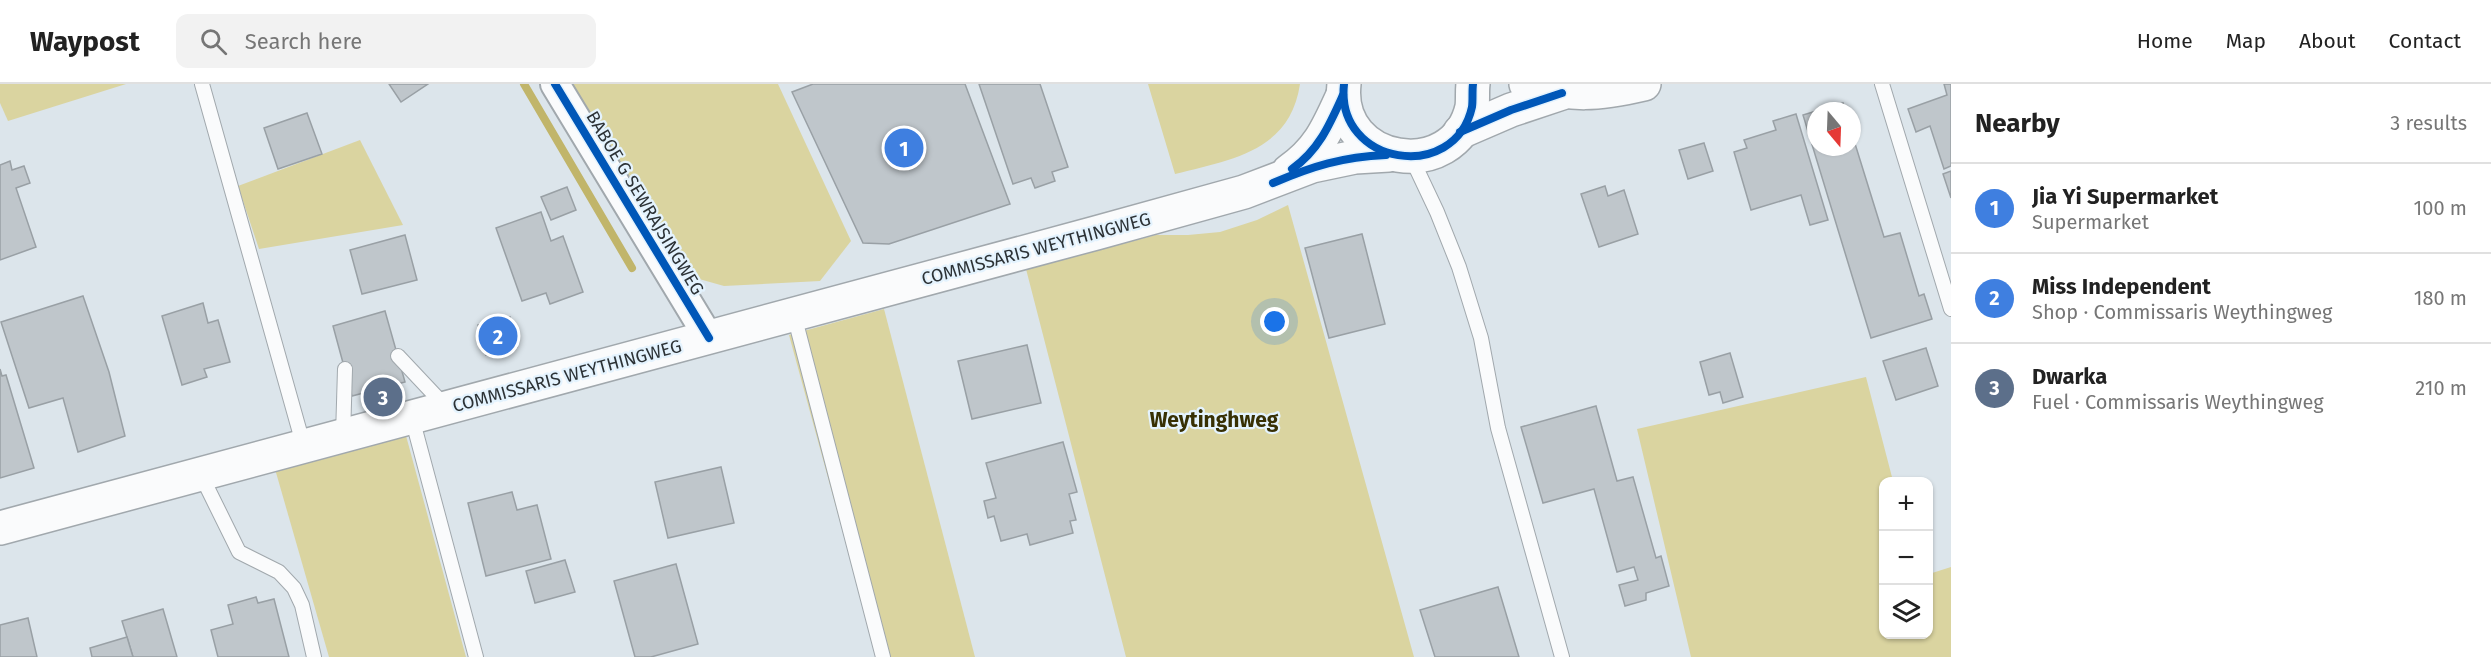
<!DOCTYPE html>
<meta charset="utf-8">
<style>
:root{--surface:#fff;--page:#f2f2f2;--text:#222;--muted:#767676;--line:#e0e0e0;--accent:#1a73e8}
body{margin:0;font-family:"Fira Sans",sans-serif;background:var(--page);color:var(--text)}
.controls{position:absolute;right:18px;bottom:18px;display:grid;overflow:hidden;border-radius:12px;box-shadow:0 2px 4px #0004}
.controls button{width:54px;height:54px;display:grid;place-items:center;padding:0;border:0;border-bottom:2px solid var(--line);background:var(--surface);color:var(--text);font:30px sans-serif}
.compass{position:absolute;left:1807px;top:18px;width:54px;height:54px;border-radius:50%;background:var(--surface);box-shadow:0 2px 4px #0004;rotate:161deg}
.you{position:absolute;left:1275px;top:238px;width:21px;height:21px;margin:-15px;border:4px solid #fff;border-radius:50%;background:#1a73e8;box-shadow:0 0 0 9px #1a73e833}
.badge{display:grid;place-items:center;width:39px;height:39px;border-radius:50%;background:var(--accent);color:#fff;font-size:20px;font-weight:700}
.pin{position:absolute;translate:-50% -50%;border:3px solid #fff;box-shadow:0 2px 6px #0006}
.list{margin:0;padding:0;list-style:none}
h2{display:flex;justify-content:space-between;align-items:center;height:78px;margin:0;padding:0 24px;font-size:26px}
h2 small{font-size:20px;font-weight:400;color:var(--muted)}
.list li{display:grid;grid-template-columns:39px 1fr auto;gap:18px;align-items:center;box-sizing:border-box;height:90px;padding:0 24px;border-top:2px solid var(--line)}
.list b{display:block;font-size:22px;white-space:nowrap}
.list p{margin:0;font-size:20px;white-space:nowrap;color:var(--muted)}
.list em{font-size:20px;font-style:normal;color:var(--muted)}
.icon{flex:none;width:33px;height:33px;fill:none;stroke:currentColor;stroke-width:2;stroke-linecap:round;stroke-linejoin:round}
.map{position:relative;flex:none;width:1951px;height:573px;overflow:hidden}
header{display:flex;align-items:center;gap:36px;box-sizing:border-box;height:84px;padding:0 30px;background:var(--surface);border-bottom:2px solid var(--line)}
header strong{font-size:28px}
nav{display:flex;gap:33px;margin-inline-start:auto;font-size:21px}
.search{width:420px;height:54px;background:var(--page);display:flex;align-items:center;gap:15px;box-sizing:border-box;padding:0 21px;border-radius:12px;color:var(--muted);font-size:22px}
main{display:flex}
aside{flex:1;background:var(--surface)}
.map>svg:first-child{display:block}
.green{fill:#dad4a0}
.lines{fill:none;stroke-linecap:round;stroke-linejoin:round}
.stream{stroke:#c1b56a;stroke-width:8}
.building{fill:#bfc6cb;stroke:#99a0a5;stroke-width:1.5}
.lane-casing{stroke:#a1a8ad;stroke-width:16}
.street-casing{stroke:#a1a8ad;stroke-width:32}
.secondary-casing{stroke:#a1a8ad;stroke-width:36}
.lane{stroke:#fafbfc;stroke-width:14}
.street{stroke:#fafbfc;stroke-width:28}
.secondary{stroke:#fafbfc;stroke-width:33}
.cycleway-casing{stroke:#e4f3fe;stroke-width:11}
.cycleway{stroke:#0057b8;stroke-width:8}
.labels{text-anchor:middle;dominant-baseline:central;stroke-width:4.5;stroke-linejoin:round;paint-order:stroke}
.street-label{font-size:18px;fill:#2c3236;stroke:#e4f3fe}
.quarter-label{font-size:21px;font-weight:bold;fill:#373004;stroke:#e4f3fe}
</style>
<header>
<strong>Waypost</strong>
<div class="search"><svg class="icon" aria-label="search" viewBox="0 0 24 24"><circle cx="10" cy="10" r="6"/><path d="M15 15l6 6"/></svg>Search here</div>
<nav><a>Home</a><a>Map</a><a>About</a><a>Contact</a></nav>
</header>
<main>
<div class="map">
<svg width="1951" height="573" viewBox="0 0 1951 573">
<rect width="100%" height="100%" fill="#dce5eb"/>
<g class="green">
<path d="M0,0h126l-118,37 -8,-18z"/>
<path d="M569,0h209l73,157 -31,40 -96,5 -39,-11z"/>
<path d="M1148,0h152c-10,68 -70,76 -125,90z"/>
<path d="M360,56l43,85 -144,24 -21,-63z"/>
<path d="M1288,121l126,452h-288l-100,-388 130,-34h32l32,-3 37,-12z"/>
<path d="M884,225l91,348h-98l-88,-322z"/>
<path d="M1866,293l27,104 -9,1v152h44l1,-60 22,-7v90h-260l-54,-228z"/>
<path d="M405,348l61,225h-137l-54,-188z"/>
</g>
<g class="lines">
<path class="stream" d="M524,0l108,184"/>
</g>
<g class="building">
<path d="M389,0h39l-27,18z"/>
<path d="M813,0h152l45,120 -121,40 -26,-1 -71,-151z"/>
<path d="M979,0h61l28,83 -16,5 3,9 -20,7 -4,-10 -18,6z"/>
<path d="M1944,0h7v82l-7,3 -14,-43 -14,6 -8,-23 39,-14z"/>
<path d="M1843,19l2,8h-29z"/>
<path d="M1816,27v36h36v-13l32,103 16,-4 19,63 5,-2 8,25 -61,19 -68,-223z"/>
<path d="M307,29l15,41 -44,15 -14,-41z"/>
<path d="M1796,30l32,106 -18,5 -9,-30 -50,15 -17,-58 13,-4 -3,-8 32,-10 -3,-9z"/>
<path d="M1704,59l9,28 -25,8 -9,-29z"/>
<path d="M10,77l2,9 12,-4 6,17 -14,5 20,59 -36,13v-95z"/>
<path d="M1951,87v27l-8,-24z"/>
<path d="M1605,102l3,10 16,-6 14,44 -39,13 -18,-53z"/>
<path d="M567,103l9,23 -25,10 -10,-23z"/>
<path d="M541,128l10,29 12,-5 20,56 -33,12 -4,-11 -24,8 -26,-73z"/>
<path d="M1362,150l23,90 -56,14 -24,-90z"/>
<path d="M405,151l12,45 -55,14 -12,-44z"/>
<path d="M83,212l26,76 16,64 -47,16 -15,-54 -34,10 -28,-86z"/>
<path d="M203,219l5,20 10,-3 12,42 -26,7 3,8 -25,8 -20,-69z"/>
<path d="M385,227l20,71 -53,14 -19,-70z"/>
<path d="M510,233l7,30 -31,8 -8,-30z"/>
<path d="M1027,261l14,58 -69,16 -14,-58z"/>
<path d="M1926,264l12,38 -42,14 -13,-39z"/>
<path d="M1730,269l13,44 -20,6 -3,-11 -11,3 -9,-33z"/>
<path d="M0,285l2,7 4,-1 28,93 -34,10z"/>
<path d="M1596,322l21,75 16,-4 23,81 5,-2 8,30 -23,7v7l-21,6 -6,-21 19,-5 -4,-13 -17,5 -23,-83 -51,14 -22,-76z"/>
<path d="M1063,358l14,50 -8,2 7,26 -6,1 3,12 -43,12 -3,-11 -26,7 -7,-25 -6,2 -4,-17 12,-3 -10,-35z"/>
<path d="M721,383l13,56 -66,15 -13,-56z"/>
<path d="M512,408l5,18 20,-5 14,54 -65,17 -18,-73z"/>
<path d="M565,476l10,32 -40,11 -9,-32z"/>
<path d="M676,480l22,80 -47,13h-16l-21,-76z"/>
<path d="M1498,503l21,70h-84l-15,-47z"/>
<path d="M256,513l2,6 16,-4 15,58h-71l-7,-27 22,-6 -5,-19z"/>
<path d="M163,525l14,48h-44l-11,-36z"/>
<path d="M28,534l9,39h-37v-32z"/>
<path d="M127,553l6,20h-41l-2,-9z"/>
</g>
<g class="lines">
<g class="lane-casing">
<g id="lane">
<path d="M202,0l102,363"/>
<path d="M1882,0l69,225"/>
<path d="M1411,73l26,55 22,55 22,71 17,90 64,229"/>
<path d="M794,231l89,342"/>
<path d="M398,272l48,51"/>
<path d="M412,334l64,239"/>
<path d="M343,352l2,-67"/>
<path d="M201,391l38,77 40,20 15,16 8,17 12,52"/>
</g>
</g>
<g class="street-casing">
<path id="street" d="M555,0l154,254"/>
</g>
<g class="secondary-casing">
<g id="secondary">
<path d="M1344,0c-9,82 111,100 128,23 1,-7 0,-16 1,-23"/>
<path d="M1526,0c48,12 70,11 118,0"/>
<path d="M1460,48l51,-22 51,-17"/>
<path d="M1289,87c30,-21 39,-43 54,-76"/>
<path d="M0,444l1096,-295 148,-41 68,-26 43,-9 34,-2"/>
</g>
</g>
<use href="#lane" class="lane"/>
<use href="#street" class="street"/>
<use href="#secondary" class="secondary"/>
<g class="cycleway-casing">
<g id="cycleway">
<path d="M555,0l154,254"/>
<path d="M1344,0c-9,82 111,100 128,23 1,-7 0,-16 1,-23"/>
<path d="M1460,48l51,-22 51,-17"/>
<path d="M1292,85c27,-19 38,-45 51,-74"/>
<path d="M1273,99c40,-17 69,-26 113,-28"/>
</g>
</g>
<use href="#cycleway" class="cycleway"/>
</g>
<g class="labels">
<g class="street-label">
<text transform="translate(645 119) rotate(59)">BABOE G SEWRAJSINGWEG</text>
<text transform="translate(1036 165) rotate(-15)">COMMISSARIS WEYTHINGWEG</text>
<text transform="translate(567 292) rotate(-15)">COMMISSARIS WEYTHINGWEG</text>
</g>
<g class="quarter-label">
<text x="1214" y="336">Weytinghweg</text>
</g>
</g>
</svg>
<div class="controls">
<button>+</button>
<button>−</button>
<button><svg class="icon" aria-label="layers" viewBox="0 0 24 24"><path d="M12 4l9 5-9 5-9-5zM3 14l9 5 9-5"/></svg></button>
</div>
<svg class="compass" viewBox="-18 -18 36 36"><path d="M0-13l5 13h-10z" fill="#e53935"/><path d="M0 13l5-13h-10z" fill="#767676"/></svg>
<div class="you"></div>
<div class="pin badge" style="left:904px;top:64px;background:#3f7fe0">1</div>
<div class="pin badge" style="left:498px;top:252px;background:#3f7fe0">2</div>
<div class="pin badge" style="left:383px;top:313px;background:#5c6f8a">3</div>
</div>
<aside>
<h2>Nearby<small>3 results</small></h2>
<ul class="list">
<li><span class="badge" style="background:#3f7fe0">1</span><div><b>Jia Yi Supermarket</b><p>Supermarket</p></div><em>100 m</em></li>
<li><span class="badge" style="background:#3f7fe0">2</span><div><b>Miss Independent</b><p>Shop · Commissaris Weythingweg</p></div><em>180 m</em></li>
<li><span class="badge" style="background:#5c6f8a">3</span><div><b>Dwarka</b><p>Fuel · Commissaris Weythingweg</p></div><em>210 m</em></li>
</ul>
</aside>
</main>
